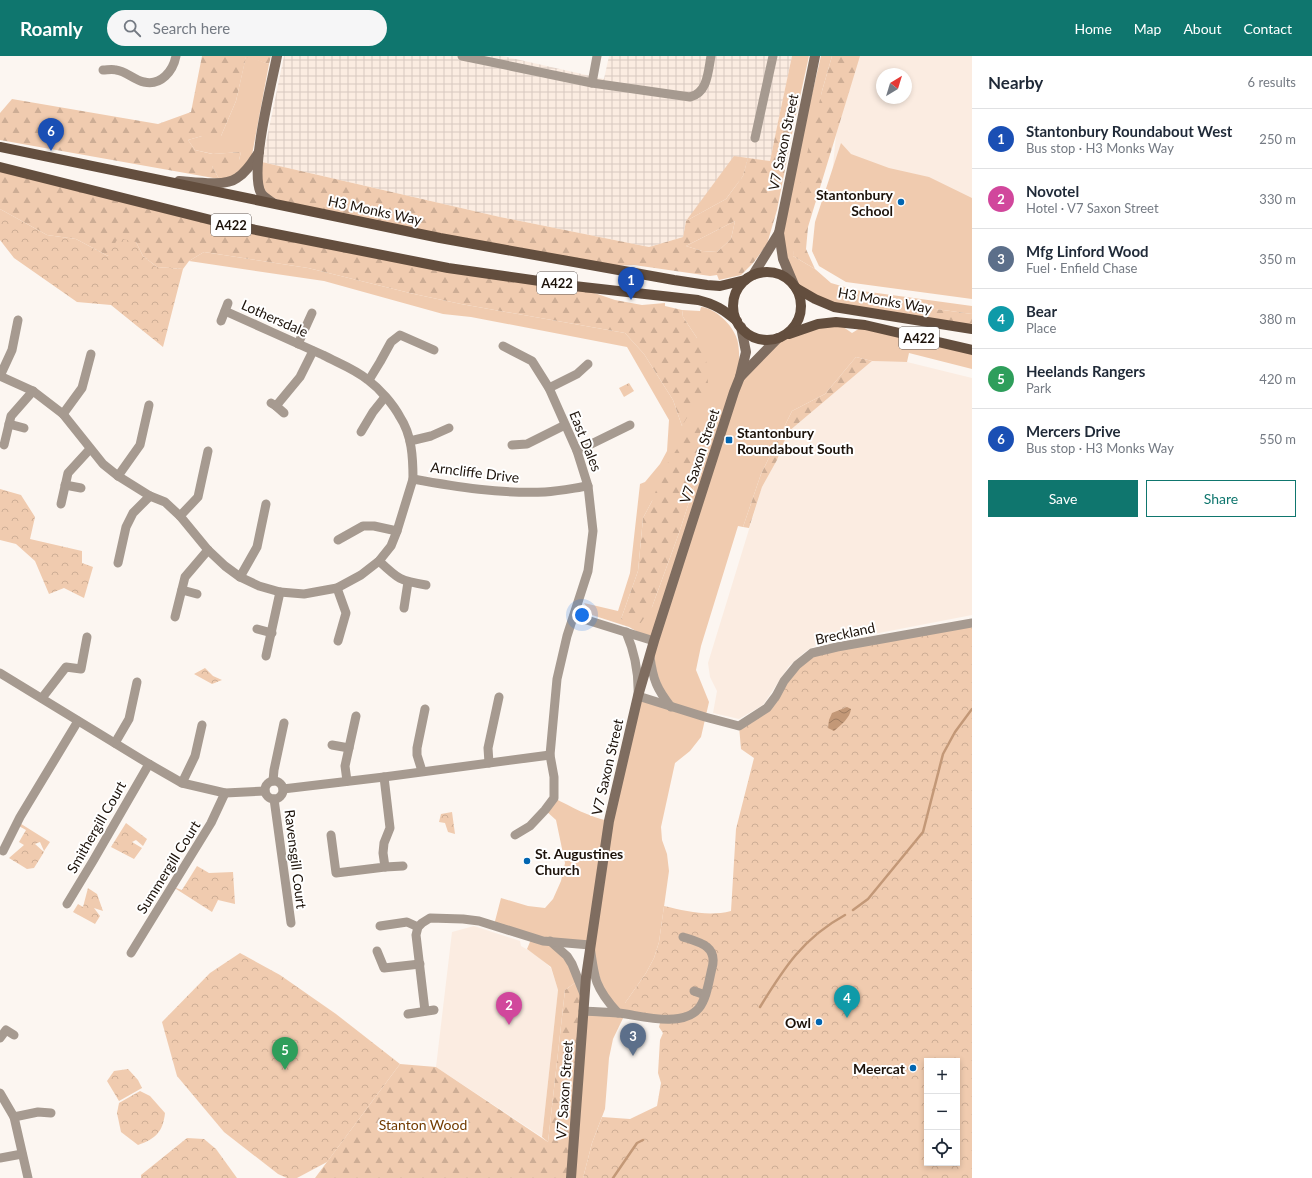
<!DOCTYPE html>
<meta charset="utf-8">
<style>
:root{--surface:#fff;--page:#f6f6f7;--text:#1f2937;--muted:#747a83;--line:#e0e1e3;--accent:#0f766e}
body{margin:0;font-family:Lato,sans-serif;background:var(--page);color:var(--text)}
.controls{position:absolute;right:12px;bottom:12px;display:grid;overflow:hidden;border-radius:0px;box-shadow:0 2px 6px #0003}
.controls button{width:36px;height:36px;display:grid;place-items:center;padding:0;border:0;border-bottom:1px solid var(--line);background:var(--surface);color:var(--text);font:20px sans-serif}
.compass{position:absolute;left:876px;top:12px;width:36px;height:36px;border-radius:50%;background:var(--surface);box-shadow:0 2px 6px #0003;rotate:38deg}
.you{position:absolute;left:582px;top:559px;width:14px;height:14px;margin:-10px;border:3px solid #fff;border-radius:50%;background:#1a73e8;box-shadow:0 0 0 6px #1a73e833}
.badge{display:grid;place-items:center;width:26px;height:26px;border-radius:50%;background:var(--accent);color:#fff;font-size:13px;font-weight:700}
.pin{position:absolute;translate:-50% -33px;filter:drop-shadow(0 1px 2px #0008)}
.pin::after{content:'';position:absolute;top:21px;width:14px;height:12px;background:inherit;clip-path:polygon(0 0,100% 0,50% 100%)}
.list{margin:0;padding:0;list-style:none}
h2{display:flex;justify-content:space-between;align-items:center;height:52px;margin:0;padding:0 16px;font-size:17px}
h2 small{font-size:13px;font-weight:400;color:var(--muted)}
.list li{display:grid;grid-template-columns:26px 1fr auto;gap:12px;align-items:center;box-sizing:border-box;height:60px;padding:0 16px;border-top:1px solid var(--line)}
.list b{display:block;font-size:15px;white-space:nowrap}
.list p{margin:0;font-size:13px;white-space:nowrap;color:var(--muted)}
.list em{font-size:13px;font-style:normal;color:var(--muted)}
.actions{display:flex;gap:8px;padding:12px 16px}
.actions a{flex:1;padding:9px 0;border:1px solid var(--accent);border-radius:0px;text-align:center;font-size:14px;color:var(--accent)}
.actions .main{background:var(--accent);color:#fff}
.icon{flex:none;width:22px;height:22px;fill:none;stroke:currentColor;stroke-width:2;stroke-linecap:round;stroke-linejoin:round}
.map{position:relative;flex:none;width:972px;height:1122px;overflow:hidden}
header{display:flex;align-items:center;gap:24px;box-sizing:border-box;height:56px;padding:0 20px;background:var(--accent);color:#fff}
header strong{font-size:19px}
nav{display:flex;gap:22px;margin-inline-start:auto;font-size:14px}
.search{width:280px;height:36px;background:var(--page);display:flex;align-items:center;gap:10px;box-sizing:border-box;padding:0 14px;border-radius:22px;color:var(--muted);font-size:15px}
main{display:flex}
aside{flex:1;background:var(--surface)}
.map>svg:first-child{display:block}
.built{fill:#fbece1;fill-rule:evenodd}
.industrial{fill:url(#industrial-grid)}
.grass{fill:#f0cbaf;fill-rule:evenodd}
.forest{fill:url(#forest-firs);fill-rule:evenodd}
.park{fill:url(#park-crowns);fill-rule:evenodd}
.water{fill:url(#water-waves)}
.lines{fill:none;stroke-linecap:round;stroke-linejoin:round}
.stream{stroke:#c39877;stroke-width:2.5}
.street{stroke:#a69a90;stroke-width:9}
.secondary{stroke:#7f6d60;stroke-width:10}
.primary{stroke:#634e3e;stroke-width:10}
.poi-dot{fill:#0165b1;stroke:#fff;stroke-width:1.5}
.labels{text-anchor:middle;dominant-baseline:central;stroke-width:4;stroke-linejoin:round;paint-order:stroke}
.shield{fill:#fff;stroke:#605954;stroke-width:1}
.shield-label{font-size:13px;font-weight:bold;fill:#1c120a}
.street-label{font-size:14px;fill:#1c120a;stroke:#fff}
.poi-label{font-size:14px;font-weight:bold;fill:#1c120a;stroke:#fff;text-anchor:end}
.park-label{font-size:14px;fill:#723b00;stroke:#fff}
</style>
<header>
<strong>Roamly</strong>
<div class="search"><svg class="icon" aria-label="search" viewBox="0 0 24 24"><circle cx="10" cy="10" r="6"/><path d="M15 15l6 6"/></svg>Search here</div>
<nav><a>Home</a><a>Map</a><a>About</a><a>Contact</a></nav>
</header>
<main>
<div class="map">
<svg width="972" height="1122" viewBox="0 0 972 1122">
<defs>
<pattern id="industrial-grid" width="8" height="8" patternUnits="userSpaceOnUse"><rect width="8" height="8" fill="#fbece1"/><path d="M0 4h8M4 0v8" fill="none" stroke="#d7c9c0"/></pattern>
<pattern id="forest-firs" width="22" height="20" patternUnits="userSpaceOnUse"><rect width="22" height="20" fill="#f0cbaf"/><path d="M5 1l3.5 6h-7zM16 11l3.5 6h-7z" fill="#cdad95"/></pattern>
<pattern id="park-crowns" width="20" height="18" patternUnits="userSpaceOnUse"><rect width="20" height="18" fill="#f0cbaf"/><path d="M2 6a3 3 0 1 1 6 0M12 15a3 3 0 1 1 6 0" fill="none" stroke="#cdad95"/></pattern>
<pattern id="water-waves" width="16" height="10" patternUnits="userSpaceOnUse"><rect width="16" height="10" fill="#c39877"/><path d="M0 5q4-4 8 0t8 0" fill="none" stroke="#9e7b60"/></pattern>
</defs>
<rect width="100%" height="100%" fill="#fcf6f1"/>
<g class="built">
<path d="M859,0h113v230l-149,-18 13,-133zM882,18h24v24h-24z"/>
<path d="M872,305l35,1 65,16v237l-155,30 -11,6 -17,15 -26,39 -24,14 -26,-6 4,-22 -7,-14 -2,-14 54,-176 15,-27 11,-28z"/>
<path d="M474,870l46,15 1,5 14,8 16,14 7,22 -16,147 -106,-70 16,-135z"/>
</g>
<path class="industrial" d="M284,0h218l102,23 5,-23h183l-22,105 -84,60 -3,16 -34,10 -149,-30 -238,-55z"/>
<g class="grass">
<path d="M246,0l23,8 -17,91 -5,10 -18,13 -10,1 -7,-13 27,-6 2,-8 -28,2 -18,-4 -7,-10 14,-4h19l15,-35z"/>
<path d="M792,0h17l-15,68 -16,-2z"/>
<path d="M821,0h11l-10,35 -29,165 22,13 16,14 24,7 117,16v8l-58,-8 -10,12 -70,-11 -38,-19 -17,-55z"/>
<path d="M841,87l10,11 38,14 40,9 43,21v101l-126,-17 -27,-16 -7,-15 3,-29z"/>
<path d="M734,100l14,2 -5,18 -17,23 -40,22z"/>
<path d="M735,165l-4,18 -14,13 -15,-1 -16,-5z"/>
<path d="M204,196l104,16 106,26 47,10 164,29 19,21 29,46 9,26 15,-88 -14,-21 -1,-7 18,1 1,-4c14,1 32,18 36,32 3,9 2,27 3,38l38,-39 40,-14 18,-2 16,11 13,-8 107,25v19l-63,-16 -2,9 -35,-1 -16,-4 -31,37 -33,17 -31,63 -18,53 -5,-1 -37,120 -5,24 13,32 -8,35 -11,14 -15,12 -14,64 1,13 5,14 2,17 -10,71 -5,16 -8,15 -21,30v11l-12,25 -4,19 -4,51 -13,34 -9,35h-12l12,-167 34,2 -10,-12 -17,-56 -39,-4 16,15 12,24 -14,10 -17,152 -6,-5 16,-147 -7,-23 -24,-18 5,-12 -38,-12 7,-27 27,8 17,2 8,-9 8,-18 4,-18 -9,-43 -11,-10 9,-12c18,9 35,19 55,23l29,-125 32,10 -18,-31 2,-34 -25,-14 -37,-12 -8,-12 34,8 12,-38 10,-89 5,-2 15,-18 7,-13 2,-31 -42,-73 -156,-30 -28,-3 -119,-33 -135,-20zM707,391l-28,86 -27,74 -31,12 17,-48 5,-53 9,-17z"/>
</g>
<g class="forest">
<path d="M202,0h69l-2,8 -23,-7 -10,44 -15,35h-19l-14,4 7,10 17,4 29,-2 -2,8 -6,10 -21,-4 7,13 -219,-39v-27l12,-14 146,25 33,-12z"/>
<path d="M832,0h28l-52,171 -2,22 9,20 -22,-13 3,-56 26,-109z"/>
<path d="M778,66l16,2 -17,86 -10,34 -13,18 -13,13 -22,5 -2,-5 -7,1 -76,-11 -21,1 -173,-28 -159,-37 -12,-5 -10,-14 3,-20 238,55 149,30 34,-10 3,-16 40,-22 17,-23 5,-18 22,3zM735,165l-4,18 -14,13 -15,-1 -16,-5z"/>
<path d="M0,113l231,56 343,61 41,14 27,5 23,-2v3l17,4 1,7 14,21 9,21 2,24 -26,43 -9,-26 -29,-46 -19,-21 -164,-29 -47,-10 -106,-26 -104,-16 -15,9 -6,8 -26,-2 -14,-11 -7,-14 -28,14 -32,-17 -29,-4 -47,-26z"/>
<path d="M914,250l58,8v15l-68,-11z"/>
<path d="M856,301l16,4 -84,71 -11,28 -15,27 -13,41 -6,-1 18,-53 31,-63 33,-17z"/>
<path d="M697,369l6,2 4,20 -28,86 -27,74 -12,17 -19,-5 17,-48 5,-53 9,-17 13,-34 22,-33z"/>
<path d="M579,924l5,14 -13,184h-256l85,-114 36,3 112,75 17,-152z"/>
</g>
<g class="park">
<path d="M0,153l47,26 29,4 32,17 10,-18 18,4 7,14 14,11 26,2 -20,78 -52,-42 -34,-3 -63,-44 -14,-18z"/>
<path d="M629,327l5,8 -10,6 -5,-9z"/>
<path d="M0,433l21,6 14,22 -5,22 52,12v12l11,4 -9,31 -20,-10 -15,6 -14,-33 -19,-17 -16,-4z"/>
<path d="M972,567v555h-389l9,-35 10,-26 28,2 27,-13 4,-23 -3,-10 2,-33 3,-7 -4,-6 2,-8 -36,-5v-11l21,-30 8,-15 5,-16 5,-36c22,5 44,11 67,5l5,-82 18,-71 -13,-9 -2,-23 14,-8 59,-65zM927,1005h30v102h-30z"/>
<path d="M205,612l8,8 9,4 -10,4 -18,-10z"/>
<path d="M452,756l3,22 -7,-2 -3,-9 -6,-1 2,-8z"/>
<path d="M18,766l32,20 -6,9 -4,-9 -5,2 9,8 -10,16 -7,1 -18,-11 15,-13 -5,-3 7,-12 -9,-5z"/>
<path d="M126,767l21,16 -4,7 -7,-6 -4,2 10,6 -8,11 -23,-12z"/>
<path d="M197,810l12,7 24,-1 2,32 -17,-4 -6,12 -39,-25 9,3z"/>
<path d="M88,832l9,6 6,17 -9,-3 6,8 -5,8 -22,-12 5,-8 5,3z"/>
<path d="M240,897l40,22 56,39 64,50 -73,98 -30,16h-10l-9,-4 -54,-42 -47,-56 -15,-54 48,-49z"/>
<path d="M128,1013l10,11 4,8 -23,13 -12,-20 7,-10z"/>
<path d="M140,1035l10,5 15,17c-2,19 -10,26 -27,32l-17,-13 -4,-19 2,-10z"/>
<path d="M187,1082l17,1 12,10 21,29h-96v-3z"/>
</g>
<path class="water" d="M847,651l4,2c-1,9 -10,16 -17,22l-6,-3 1,-8 3,-7z"/>
<g class="lines">
<g class="stream">
<path d="M853,854l15,-11 55,-67 20,-78 12,-22 17,-23"/>
<path d="M760,951c24,-39 43,-69 85,-92"/>
<path d="M613,1122l24,-35 6,-3"/>
</g>
<g class="street">
<path d="M462,0l130,27 98,14c18,-4 18,-26 21,-41"/>
<path d="M103,14c4,0 9,-1 13,0 10,1 18,10 28,12 17,4 29,-11 32,-26"/>
<path d="M592,27l5,-27"/>
<path d="M755,82l18,-82"/>
<path d="M225,255c33,15 65,29 98,44 15,8 32,14 45,25 12,9 25,24 32,37 12,18 13,41 13,62"/>
<path d="M221,265l7,-18"/>
<path d="M298,288l14,-31"/>
<path d="M503,290l29,15 17,27 28,63 11,35 5,45 -5,40 -21,65 -10,43 -7,76 4,22v21l-9,12 -15,16 -15,9"/>
<path d="M0,320l33,15 30,23 40,50 15,12 32,20 15,6 15,14 28,34 17,16 15,11 19,9 21,6 24,2 33,-6 24,-13 18,-14 12,-15 6,-15 16,-52c44,8 88,15 132,13 15,-1 29,-4 43,-6"/>
<path d="M0,320l12,-26 6,-30"/>
<path d="M369,324l11,-18 11,-20 9,-7 34,15"/>
<path d="M549,332l28,-14 11,-10"/>
<path d="M271,347l5,3 24,-29 13,-26"/>
<path d="M276,350l8,7"/>
<path d="M63,358l19,-26 9,-34"/>
<path d="M9,368l15,4"/>
<path d="M361,376l12,-20 12,-15"/>
<path d="M410,385l21,-5 18,-8"/>
<path d="M4,389l7,-29 22,-25"/>
<path d="M512,389l15,-1 38,-19"/>
<path d="M577,395l53,-26"/>
<path d="M118,420l22,-31 9,-40"/>
<path d="M65,429l16,3"/>
<path d="M61,448l7,-31 22,-24"/>
<path d="M180,460l18,-19 10,-46"/>
<path d="M338,484l25,-14h11l23,5"/>
<path d="M379,505c19,18 21,20 47,24"/>
<path d="M118,507l8,-36 7,-14 17,-17"/>
<path d="M240,521l17,-30 9,-43"/>
<path d="M337,532l9,25 -8,28"/>
<path d="M182,534l15,4"/>
<path d="M404,552l4,-26"/>
<path d="M574,560l80,25"/>
<path d="M175,561l10,-40 23,-27"/>
<path d="M257,573l15,4"/>
<path d="M626,576c9,21 13,41 12,64l67,21 34,9 28,-18 9,-12 8,-15 13,-16 15,-12 25,-6 135,-24"/>
<path d="M266,600l14,-64"/>
<path d="M650,601c3,23 7,32 21,50"/>
<path d="M0,617l149,91 33,19 43,10 40,-2"/>
<path d="M42,642l24,-31 15,2 6,-32"/>
<path d="M115,687l14,-24 8,-37"/>
<path d="M332,689l17,3"/>
<path d="M489,707l-1,-15 11,-51"/>
<path d="M422,715l-5,-16v-7l8,-39"/>
<circle cx="274" cy="734" r="9"/>
<path d="M273,725l1,-11 10,-47"/>
<path d="M347,725l-2,-15 11,-50"/>
<path d="M182,727l13,-27 7,-31"/>
<path d="M283,733l101,-12 166,-22"/>
<path d="M274,743l17,124"/>
<path d="M331,779l5,38 49,-6 -2,-14 1,-10 6,-15 -6,-51"/>
<path d="M3,795l17,-34 58,-96"/>
<path d="M385,811l18,-1"/>
<path d="M67,848l26,-43 56,-97"/>
<path d="M380,870l27,-4 11,5"/>
<path d="M550,885l17,15 5,8 12,30"/>
<path d="M377,895l7,17 36,-4"/>
<path d="M131,897l80,-130 14,-30"/>
<path d="M694,935l11,4"/>
<path d="M425,955l-9,-76 2,-8 4,-4 8,-5 33,1 16,2 64,20 47,4c4,33 5,43 28,68"/>
<path d="M583,955c14,1 29,1 43,3 19,3 58,13 73,-6 8,-10 10,-28 13,-40 6,-22 -13,-26 -29,-31"/>
<path d="M408,958l26,-4"/>
<path d="M0,982l6,-8 8,5"/>
<path d="M0,1037l14,24 14,61"/>
<path d="M14,1061l24,-5 13,1"/>
<path d="M0,1102l22,-4"/>
</g>
<g class="secondary">
<path d="M179,125c15,1 46,6 58,-3 10,-6 16,-17 22,-26"/>
<path d="M273,147c-4,-3 -10,-6 -12,-10 -12,-21 11,-111 16,-137"/>
<path d="M753,219l26,-42"/>
<path d="M794,229l-11,-26 -4,-26 36,-177"/>
<path d="M740,321l38,-39"/>
<path d="M571,1122l15,-201 23,-156 29,-125 16,-55 80,-249 6,-15 6,-25 -5,-25"/>
</g>
<g class="primary">
<path d="M0,91l440,91 234,42 33,5 13,1 25,-6"/>
<path d="M0,111l231,58 217,43 126,18 124,14c17,4 26,10 39,21"/>
<circle cx="767" cy="250" r="34"/>
<path d="M796,232l19,11 19,8 138,22"/>
<path d="M789,278l29,-10 18,-2 29,3 107,25"/>
</g>
</g>
<g class="poi-dot">
<circle cx="901" cy="146" r="4"/>
<rect x="725" y="380" width="8" height="8" rx="2"/>
<circle cx="527" cy="805" r="4"/>
<circle cx="819" cy="966" r="4"/>
<circle cx="913" cy="1012" r="4"/>
</g>
<g class="labels">
<g class="shield">
<rect x="211" y="158" width="40" height="22" rx="3"/>
<rect x="537" y="216" width="40" height="22" rx="3"/>
<rect x="899" y="271" width="40" height="22" rx="3"/>
</g>
<g class="shield-label">
<text x="231" y="169">A422</text>
<text x="557" y="227">A422</text>
<text x="919" y="282">A422</text>
</g>
<g class="street-label">
<text transform="translate(783 86) rotate(-78)">V7 Saxon Street</text>
<text transform="translate(375 154) rotate(12)">H3 Monks Way</text>
<text transform="translate(885 244) rotate(10)">H3 Monks Way</text>
<text transform="translate(275 262) rotate(24)">Lothersdale</text>
<text transform="translate(586 385) rotate(68)">East Dales</text>
<text transform="translate(699 400) rotate(-72)">V7 Saxon Street</text>
<text transform="translate(475 416) rotate(7)">Arncliffe Drive</text>
<text transform="translate(845 577) rotate(-12)">Breckland</text>
<text transform="translate(607 711) rotate(-77)">V7 Saxon Street</text>
<text transform="translate(96 771) rotate(-60)">Smithergill Court</text>
<text transform="translate(296 803) rotate(83)">Ravensgill Court</text>
<text transform="translate(168 811) rotate(-58)">Summergill Court</text>
<text transform="translate(564 1034) rotate(-86)">V7 Saxon Street</text>
</g>
<g class="poi-label">
<text x="893" y="138">Stantonbury<tspan x="893" dy="16">School</tspan></text>
<text x="737" y="376" text-anchor="start">Stantonbury<tspan x="737" dy="16">Roundabout South</tspan></text>
<text x="535" y="797" text-anchor="start">St. Augustines<tspan x="535" dy="16">Church</tspan></text>
<text x="811" y="966">Owl</text>
<text x="905" y="1012">Meercat</text>
</g>
<g class="park-label">
<text x="423" y="1068">Stanton Wood</text>
</g>
</g>
</svg>
<div class="controls">
<button>+</button>
<button>−</button>
<button><svg class="icon" aria-label="locate" viewBox="0 0 24 24"><circle cx="12" cy="12" r="6"/><path d="M12 2v4M12 18v4M2 12h4M18 12h4"/></svg></button>
</div>
<svg class="compass" viewBox="-18 -18 36 36"><path d="M0-13l5 13h-10z" fill="#e53935"/><path d="M0 13l5-13h-10z" fill="#747a83"/></svg>
<div class="you"></div>
<div class="pin badge" style="left:631px;top:244px;background:#1a4fb4">1</div>
<div class="pin badge" style="left:509px;top:969px;background:#d1479c">2</div>
<div class="pin badge" style="left:633px;top:1000px;background:#5c6f8a">3</div>
<div class="pin badge" style="left:847px;top:962px;background:#0f9aa8">4</div>
<div class="pin badge" style="left:285px;top:1014px;background:#2e9e5b">5</div>
<div class="pin badge" style="left:51px;top:95px;background:#1a4fb4">6</div>
</div>
<aside>
<h2>Nearby<small>6 results</small></h2>
<ul class="list">
<li><span class="badge" style="background:#1a4fb4">1</span><div><b>Stantonbury Roundabout West</b><p>Bus stop · H3 Monks Way</p></div><em>250 m</em></li>
<li><span class="badge" style="background:#d1479c">2</span><div><b>Novotel</b><p>Hotel · V7 Saxon Street</p></div><em>330 m</em></li>
<li><span class="badge" style="background:#5c6f8a">3</span><div><b>Mfg Linford Wood</b><p>Fuel · Enfield Chase</p></div><em>350 m</em></li>
<li><span class="badge" style="background:#0f9aa8">4</span><div><b>Bear</b><p>Place</p></div><em>380 m</em></li>
<li><span class="badge" style="background:#2e9e5b">5</span><div><b>Heelands Rangers</b><p>Park</p></div><em>420 m</em></li>
<li><span class="badge" style="background:#1a4fb4">6</span><div><b>Mercers Drive</b><p>Bus stop · H3 Monks Way</p></div><em>550 m</em></li>
</ul>
<div class="actions"><a class="main">Save</a><a>Share</a></div>
</aside>
</main>
